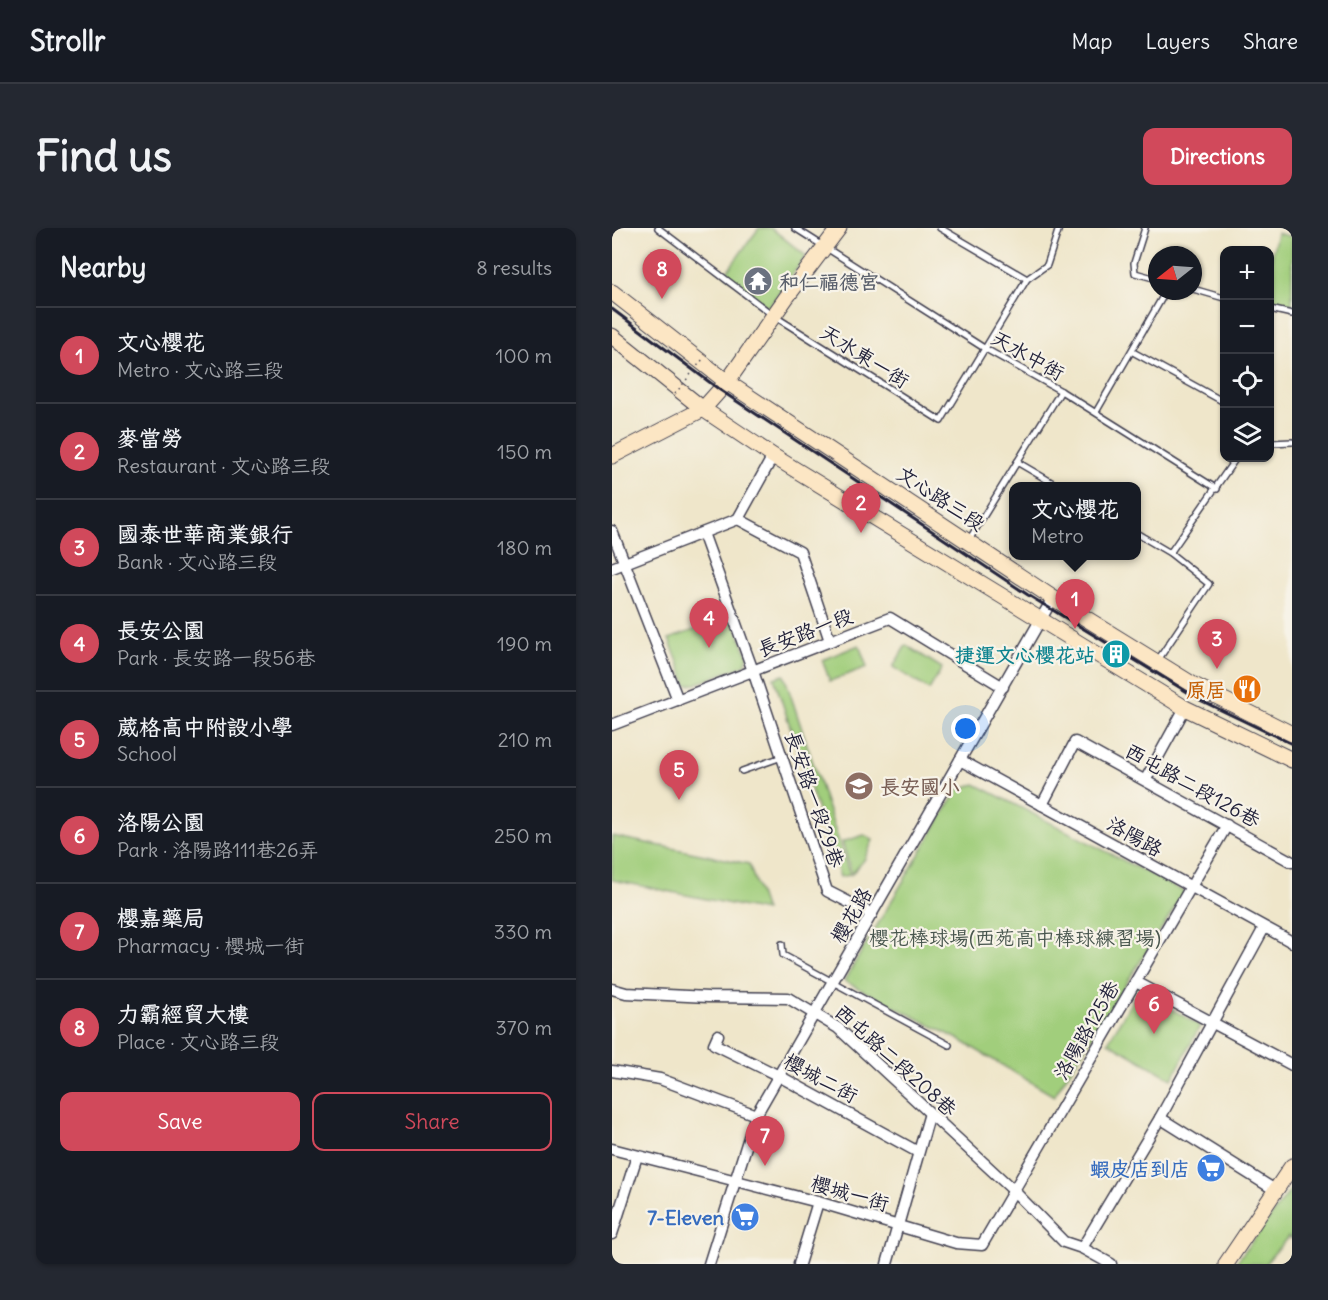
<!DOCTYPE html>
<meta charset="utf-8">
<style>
:root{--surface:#171b24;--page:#242831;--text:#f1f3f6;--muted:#9ea1a6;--line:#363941;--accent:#d1495b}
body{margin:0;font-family:Delius,"LXGW WenKai TC",sans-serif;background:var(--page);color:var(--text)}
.controls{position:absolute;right:18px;top:18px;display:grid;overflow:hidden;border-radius:12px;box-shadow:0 2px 4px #0004}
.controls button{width:54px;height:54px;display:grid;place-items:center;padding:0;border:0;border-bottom:2px solid var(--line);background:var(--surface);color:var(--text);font:30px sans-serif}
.compass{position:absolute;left:536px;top:18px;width:54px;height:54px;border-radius:50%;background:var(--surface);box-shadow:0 2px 4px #0004;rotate:253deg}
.you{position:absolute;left:354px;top:501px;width:21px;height:21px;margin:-15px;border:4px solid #fff;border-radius:50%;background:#1a73e8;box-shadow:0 0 0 9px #1a73e833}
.badge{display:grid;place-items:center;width:39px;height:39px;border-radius:50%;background:var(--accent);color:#fff;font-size:20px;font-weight:700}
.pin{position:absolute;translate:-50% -50px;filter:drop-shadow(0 2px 3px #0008)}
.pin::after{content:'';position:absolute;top:32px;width:21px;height:18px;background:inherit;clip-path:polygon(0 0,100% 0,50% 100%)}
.popup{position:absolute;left:397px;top:254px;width:132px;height:78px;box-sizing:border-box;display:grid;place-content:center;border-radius:12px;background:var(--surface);filter:drop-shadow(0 2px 4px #0005);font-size:20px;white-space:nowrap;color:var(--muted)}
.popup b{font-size:22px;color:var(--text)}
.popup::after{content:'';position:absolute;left:50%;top:100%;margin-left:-12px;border:12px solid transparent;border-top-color:var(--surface)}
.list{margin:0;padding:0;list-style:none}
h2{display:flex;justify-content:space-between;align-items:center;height:78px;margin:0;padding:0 24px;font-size:26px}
h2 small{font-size:20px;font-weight:400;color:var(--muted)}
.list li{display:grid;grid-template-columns:39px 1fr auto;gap:18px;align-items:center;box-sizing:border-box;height:96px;padding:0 24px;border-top:2px solid var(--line)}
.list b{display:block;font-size:22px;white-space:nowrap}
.list p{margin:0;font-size:20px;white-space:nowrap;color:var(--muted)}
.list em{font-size:20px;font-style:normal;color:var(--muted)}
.actions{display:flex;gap:12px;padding:18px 24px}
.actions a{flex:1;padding:14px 0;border:2px solid var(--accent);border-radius:12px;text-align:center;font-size:21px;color:var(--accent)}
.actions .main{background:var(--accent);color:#fff}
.icon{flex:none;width:33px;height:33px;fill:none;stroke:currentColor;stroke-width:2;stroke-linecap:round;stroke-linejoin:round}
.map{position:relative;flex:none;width:680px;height:1036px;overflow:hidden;border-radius:12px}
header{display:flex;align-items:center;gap:36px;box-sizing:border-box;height:84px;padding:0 30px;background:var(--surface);border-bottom:2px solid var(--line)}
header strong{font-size:28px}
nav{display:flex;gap:33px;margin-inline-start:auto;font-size:21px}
.intro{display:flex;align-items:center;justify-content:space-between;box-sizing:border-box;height:144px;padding:0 36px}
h1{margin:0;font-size:42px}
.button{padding:15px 27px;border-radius:12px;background:var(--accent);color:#fff;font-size:21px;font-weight:700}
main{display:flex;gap:36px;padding:0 36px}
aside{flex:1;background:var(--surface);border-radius:12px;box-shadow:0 2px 4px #0004}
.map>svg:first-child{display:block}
.green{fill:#a1ce7b;stroke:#62785b;stroke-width:1.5}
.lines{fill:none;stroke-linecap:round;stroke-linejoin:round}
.lane-casing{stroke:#413f50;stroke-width:8}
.street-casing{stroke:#413f50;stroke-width:13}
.secondary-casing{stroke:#413f50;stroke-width:17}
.lane{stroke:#fff;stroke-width:5}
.street{stroke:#fff;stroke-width:10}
.secondary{stroke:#fce6c4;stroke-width:15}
.rail{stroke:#22223b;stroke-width:3}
.path-bridge{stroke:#413f50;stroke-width:1.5;stroke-dasharray:1.5 4.5;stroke-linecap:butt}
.labels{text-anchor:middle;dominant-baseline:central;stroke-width:4.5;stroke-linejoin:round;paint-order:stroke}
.worship-label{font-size:20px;font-weight:bold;fill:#5b616d;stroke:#f7f3e8;text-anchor:start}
.street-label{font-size:20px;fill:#22223b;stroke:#f7f3e8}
.culture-label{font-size:20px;font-weight:bold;fill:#0d838f;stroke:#f7f3e8;text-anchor:end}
.food-label{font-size:20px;font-weight:bold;fill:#c56008;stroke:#f7f3e8;text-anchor:end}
.education-label{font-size:20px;font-weight:bold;fill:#785e54;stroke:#f7f3e8;text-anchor:start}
.park-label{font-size:20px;fill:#48564e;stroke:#f7f3e8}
.shop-label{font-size:20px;font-weight:bold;fill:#366cbe;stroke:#f7f3e8;text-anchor:end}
</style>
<header>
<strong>Strollr</strong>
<nav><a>Map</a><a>Layers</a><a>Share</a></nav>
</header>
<div class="intro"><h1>Find us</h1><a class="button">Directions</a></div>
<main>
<aside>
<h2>Nearby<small>8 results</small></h2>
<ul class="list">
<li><span class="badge">1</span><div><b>文心櫻花</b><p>Metro · 文心路三段</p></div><em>100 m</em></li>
<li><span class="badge">2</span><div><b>麥當勞</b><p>Restaurant · 文心路三段</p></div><em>150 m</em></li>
<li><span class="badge">3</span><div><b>國泰世華商業銀行</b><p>Bank · 文心路三段</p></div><em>180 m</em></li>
<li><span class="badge">4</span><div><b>長安公園</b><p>Park · 長安路一段56巷</p></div><em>190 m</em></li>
<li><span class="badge">5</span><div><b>葳格高中附設小學</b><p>School</p></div><em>210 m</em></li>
<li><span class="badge">6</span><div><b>洛陽公園</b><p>Park · 洛陽路111巷26弄</p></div><em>250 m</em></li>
<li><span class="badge">7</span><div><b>櫻嘉藥局</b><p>Pharmacy · 櫻城一街</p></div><em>330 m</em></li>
<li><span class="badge">8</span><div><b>力霸經貿大樓</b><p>Place · 文心路三段</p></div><em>370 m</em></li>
</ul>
<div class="actions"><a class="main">Save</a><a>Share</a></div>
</aside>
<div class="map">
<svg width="680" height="1036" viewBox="0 0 680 1036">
<rect width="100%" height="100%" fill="#f7f3e8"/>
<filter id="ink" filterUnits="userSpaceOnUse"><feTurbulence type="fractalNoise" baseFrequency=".0167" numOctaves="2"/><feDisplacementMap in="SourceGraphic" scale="12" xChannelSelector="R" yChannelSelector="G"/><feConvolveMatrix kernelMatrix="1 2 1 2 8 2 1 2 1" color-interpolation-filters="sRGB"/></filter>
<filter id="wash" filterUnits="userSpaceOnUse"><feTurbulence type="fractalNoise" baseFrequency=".008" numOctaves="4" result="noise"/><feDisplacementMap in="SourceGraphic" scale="24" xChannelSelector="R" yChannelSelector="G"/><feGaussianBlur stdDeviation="1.35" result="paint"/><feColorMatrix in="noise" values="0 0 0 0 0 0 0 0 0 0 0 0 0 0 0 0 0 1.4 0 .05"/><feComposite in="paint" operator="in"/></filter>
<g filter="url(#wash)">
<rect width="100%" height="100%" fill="#efe6ca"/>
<g class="green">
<path d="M147,0h12l35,28 -38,52 -43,-34z"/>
<path d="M665,5l15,4v70l-22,-5v-38z"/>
<path d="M119,389l17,39 -3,9 -49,19 -9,1 -18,-46z"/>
<path d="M247,417l8,22 -37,14 -8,-21z"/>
<path d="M294,417l36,23 -13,22 -36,-23z"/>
<path d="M172,447l66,200 -10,2 -66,-199z"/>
<path d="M363,556l210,108 -131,204 -96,-57 -114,-58 114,-192z"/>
<path d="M252,607l9,5 -9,20 -12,14 -10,-32z"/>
<path d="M0,608l137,28 16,47 -153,-31z"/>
<path d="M527,761l61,37 -28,53 -64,-37z"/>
<path d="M680,960v51l-4,-2 -23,27h-30z"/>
</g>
</g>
<g filter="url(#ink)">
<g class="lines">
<g class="lane-casing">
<g id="lane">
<path d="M46,0l116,88 167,105 86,-142 20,-14 12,-37"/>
<path d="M183,0l189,120 77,43 156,98"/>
<path d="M328,0l87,51"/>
<path d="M533,0l-11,35 1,10 22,6"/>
<path d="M581,61l31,9"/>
<path d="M658,81l22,5"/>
<path d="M521,124l91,50"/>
<path d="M484,184l70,-121"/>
<path d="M658,215l22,-1"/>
<path d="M405,234l41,24"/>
<path d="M524,305l34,20 39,31 -51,76"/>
<path d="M357,312l92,-149"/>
<path d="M558,325l66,-95"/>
<path d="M130,543l40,-14"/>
<path d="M170,716l1,11 166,90"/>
</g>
</g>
<g class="street-casing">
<g id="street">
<path d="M126,291l62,33 30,89"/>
<path d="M126,291l35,-63"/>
<path d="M0,303l66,169"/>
<path d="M91,305l50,138 74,220 45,23"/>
<path d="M0,340l126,-49"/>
<path d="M0,497l278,-107 113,69"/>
<path d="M348,532l332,182"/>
<path d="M534,551l39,-71"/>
<path d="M430,577l33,-63 217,120"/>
<path d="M524,754l156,83"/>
<path d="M0,761l14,4 82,4 80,1 50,30 175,162 51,52 18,6 29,16"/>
<path d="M106,807l-4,9 65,32 139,76"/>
<path d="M0,843l48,8 96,36"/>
<path d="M548,890l115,72"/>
<path d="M0,921l206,53 138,41 26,2 245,-420"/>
<path d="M0,1006l25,-78"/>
<path d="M470,1020l78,-130 104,-190"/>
<path d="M97,1036l47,-149 297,-517"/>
<path d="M187,1036l19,-62"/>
<path d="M275,1036l43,-151"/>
</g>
</g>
<g class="secondary-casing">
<g id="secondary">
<path d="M0,64l115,90 326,216 139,86 100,50"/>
<path d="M0,108l91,73 70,47 412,252 107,52"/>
<path d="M0,228l91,-47 24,-27 59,-84 53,-70"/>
<path d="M614,1036l66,-98"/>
</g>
</g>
<use href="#lane" class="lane"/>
<use href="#street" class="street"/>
<use href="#secondary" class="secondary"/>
<path class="rail" d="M0,81l108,81 308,205 174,106 90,43"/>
<path class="path-bridge" d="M63,166l28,-35"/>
</g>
</g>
<defs>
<g id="temple-disc" transform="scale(1.5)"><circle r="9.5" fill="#6b7280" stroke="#f7f3e8"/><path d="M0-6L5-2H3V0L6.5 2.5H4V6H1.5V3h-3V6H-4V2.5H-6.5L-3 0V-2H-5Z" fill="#fff"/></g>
<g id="building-disc" transform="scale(1.5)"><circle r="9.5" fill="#0f9aa8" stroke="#f7f3e8"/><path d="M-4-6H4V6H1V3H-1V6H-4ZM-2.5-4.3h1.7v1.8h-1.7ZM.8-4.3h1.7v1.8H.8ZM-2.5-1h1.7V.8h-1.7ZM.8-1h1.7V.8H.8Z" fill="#fff"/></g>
<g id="restaurant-disc" transform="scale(1.5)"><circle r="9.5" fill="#e8710a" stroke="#f7f3e8"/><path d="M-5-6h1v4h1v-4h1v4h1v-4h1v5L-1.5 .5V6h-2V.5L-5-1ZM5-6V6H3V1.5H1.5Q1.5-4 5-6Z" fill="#fff"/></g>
<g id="school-disc" transform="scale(1.5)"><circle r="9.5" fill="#8d6e63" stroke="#f7f3e8"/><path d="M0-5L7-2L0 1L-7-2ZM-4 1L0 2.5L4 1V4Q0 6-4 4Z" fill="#fff"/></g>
<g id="supermarket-disc" transform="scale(1.5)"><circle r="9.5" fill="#3f7fe0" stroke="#f7f3e8"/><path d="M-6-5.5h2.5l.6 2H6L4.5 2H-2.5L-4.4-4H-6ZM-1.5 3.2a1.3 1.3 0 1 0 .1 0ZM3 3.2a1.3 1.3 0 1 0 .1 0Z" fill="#fff"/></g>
</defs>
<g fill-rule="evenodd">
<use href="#temple-disc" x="146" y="53"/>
<use href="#building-disc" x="504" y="426"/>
<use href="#restaurant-disc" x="635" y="461"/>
<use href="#school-disc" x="247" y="558"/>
<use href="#supermarket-disc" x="599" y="940"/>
<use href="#supermarket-disc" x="133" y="989"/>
</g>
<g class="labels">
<g class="worship-label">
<text x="167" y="53">和仁福德宮</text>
</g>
<g class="street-label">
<text transform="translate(416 127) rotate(29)">天水中街</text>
<text transform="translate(253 128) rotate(32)">天水東一街</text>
<text transform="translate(329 270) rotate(33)">文心路三段</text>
<text transform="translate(193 404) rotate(-21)">長安路一段</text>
<text transform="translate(581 557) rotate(29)">西屯路二段126巷</text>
<text transform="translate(203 571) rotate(71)">長安路一段29巷</text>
<text transform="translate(523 608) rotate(29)">洛陽路</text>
<text transform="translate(239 687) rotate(-60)">櫻花路</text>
<text transform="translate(474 802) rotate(-60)">洛陽路125巷</text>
<text transform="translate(284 832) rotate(42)">西屯路二段208巷</text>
<text transform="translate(209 850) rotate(28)">櫻城二街</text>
<text transform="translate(238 965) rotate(16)">櫻城一街</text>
</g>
<g class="culture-label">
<text x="483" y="426">捷運文心櫻花站</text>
</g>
<g class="food-label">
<text x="614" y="461">原居</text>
</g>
<g class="education-label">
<text x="268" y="558">長安國小</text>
</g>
<g class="park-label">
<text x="403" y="709">櫻花棒球場(西苑高中棒球練習場)</text>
</g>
<g class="shop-label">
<text x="578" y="940">蝦皮店到店</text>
<text x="112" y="989">7-Eleven</text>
</g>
</g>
</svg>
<div class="controls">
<button>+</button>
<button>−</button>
<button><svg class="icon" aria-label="locate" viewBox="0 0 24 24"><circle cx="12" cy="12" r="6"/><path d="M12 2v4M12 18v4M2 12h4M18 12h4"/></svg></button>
<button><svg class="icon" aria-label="layers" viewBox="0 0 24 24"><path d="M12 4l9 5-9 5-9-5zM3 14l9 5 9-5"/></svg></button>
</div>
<svg class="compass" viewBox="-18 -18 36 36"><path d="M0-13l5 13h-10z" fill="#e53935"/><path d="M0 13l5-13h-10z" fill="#9ea1a6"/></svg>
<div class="you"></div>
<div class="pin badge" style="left:463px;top:401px">1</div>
<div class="popup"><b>文心櫻花</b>Metro</div>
<div class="pin badge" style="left:249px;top:305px">2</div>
<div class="pin badge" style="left:605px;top:441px">3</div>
<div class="pin badge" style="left:97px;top:420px">4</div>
<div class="pin badge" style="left:67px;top:572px">5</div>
<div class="pin badge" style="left:542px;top:806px">6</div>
<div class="pin badge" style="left:153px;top:938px">7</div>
<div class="pin badge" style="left:50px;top:71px">8</div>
</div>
</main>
